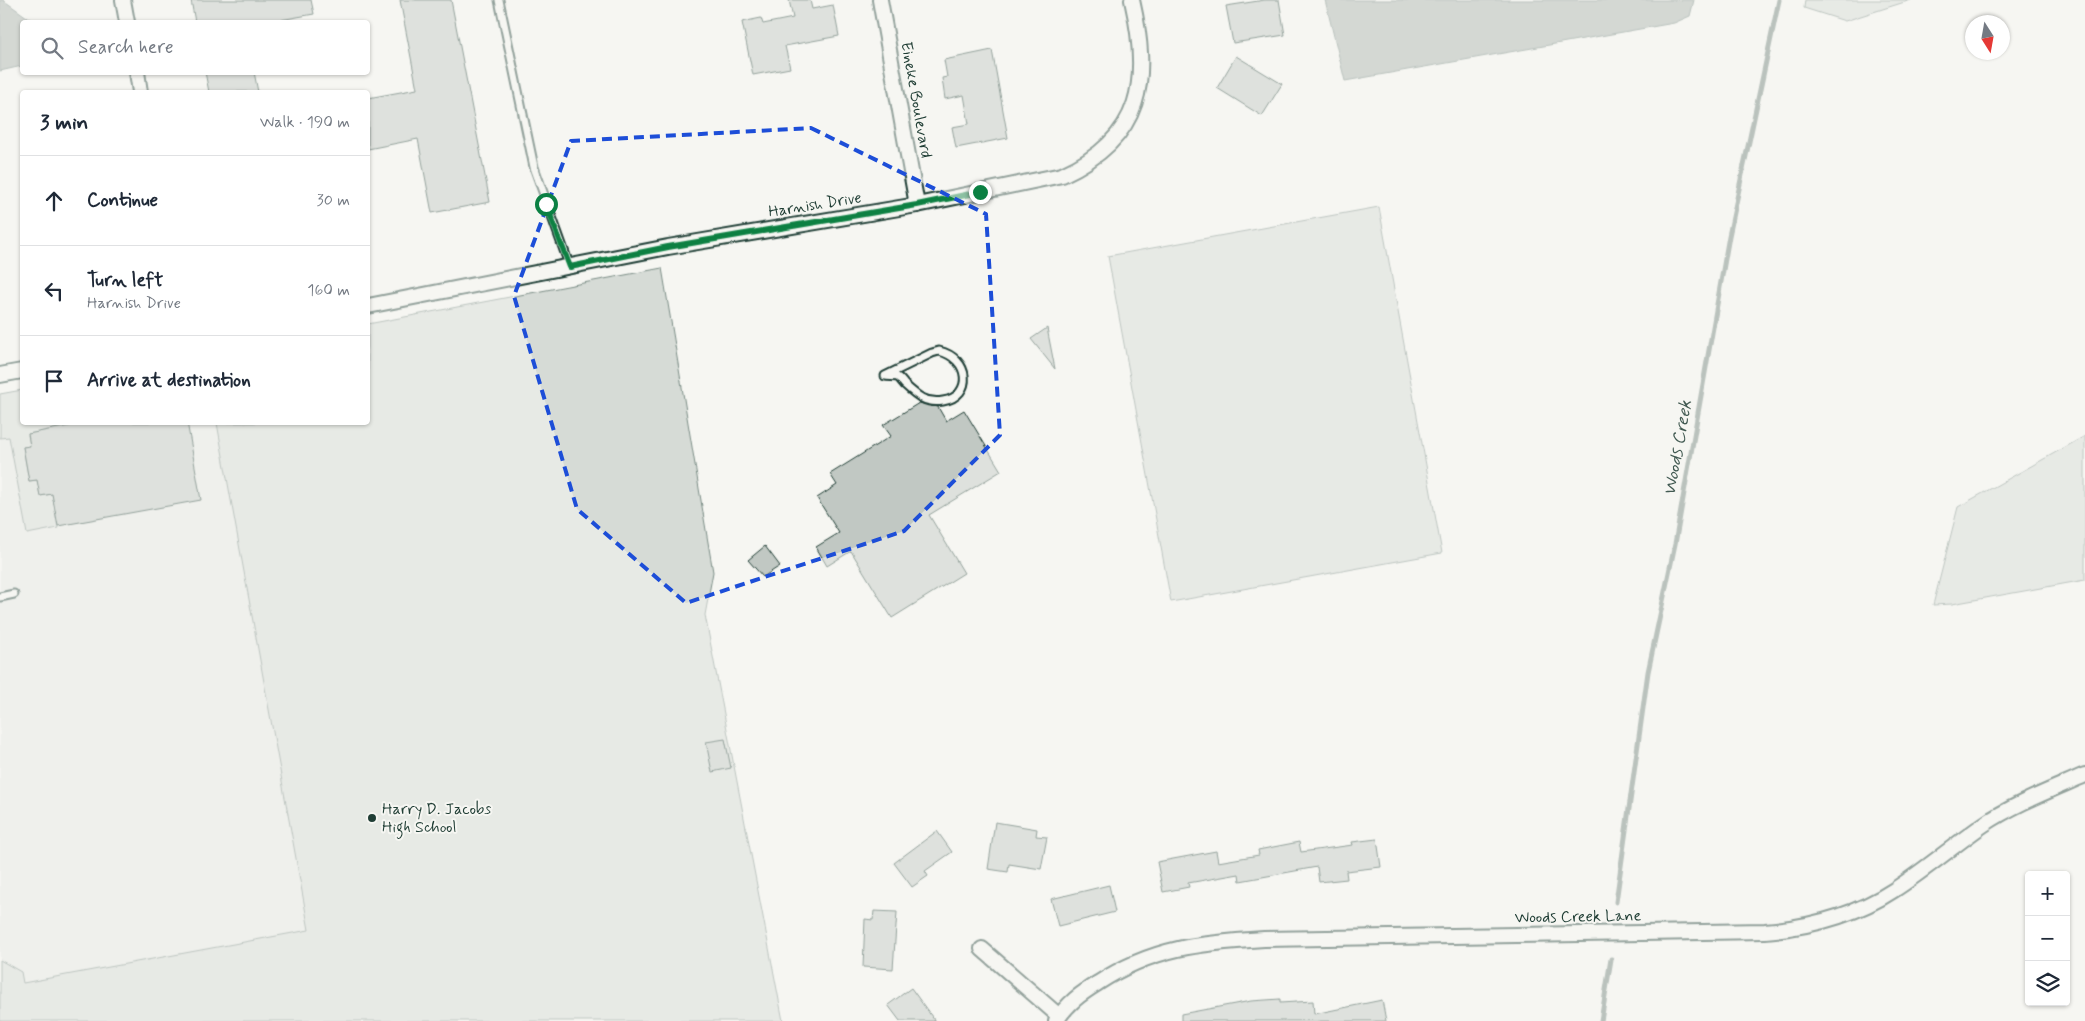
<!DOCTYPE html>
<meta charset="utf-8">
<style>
:root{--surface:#fff;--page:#f6f6f7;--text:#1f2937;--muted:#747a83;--line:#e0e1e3}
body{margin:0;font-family:Mynerve,sans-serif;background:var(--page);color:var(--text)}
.controls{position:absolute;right:15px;bottom:15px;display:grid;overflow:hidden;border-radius:5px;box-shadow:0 1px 4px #0004}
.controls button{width:45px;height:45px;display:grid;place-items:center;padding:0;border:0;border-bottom:1px solid var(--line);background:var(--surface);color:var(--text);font:25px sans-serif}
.compass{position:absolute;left:1965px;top:15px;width:45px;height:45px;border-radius:50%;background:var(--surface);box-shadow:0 1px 4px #0004;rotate:169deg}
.stop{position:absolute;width:15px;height:15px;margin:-11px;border:4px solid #0b8043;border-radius:50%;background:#fff}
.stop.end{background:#0b8043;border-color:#fff;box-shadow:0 1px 5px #0008}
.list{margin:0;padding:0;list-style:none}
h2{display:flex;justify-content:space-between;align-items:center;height:65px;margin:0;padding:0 20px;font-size:21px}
h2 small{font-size:16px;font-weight:400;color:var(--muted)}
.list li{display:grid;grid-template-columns:32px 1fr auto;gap:15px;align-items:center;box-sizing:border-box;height:90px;padding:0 20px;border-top:1px solid var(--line)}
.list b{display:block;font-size:19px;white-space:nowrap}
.list p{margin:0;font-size:16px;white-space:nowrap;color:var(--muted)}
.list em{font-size:16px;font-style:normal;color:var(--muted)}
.icon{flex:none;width:28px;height:28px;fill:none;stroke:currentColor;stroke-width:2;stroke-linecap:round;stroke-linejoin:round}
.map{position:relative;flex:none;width:2085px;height:1021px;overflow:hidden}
.search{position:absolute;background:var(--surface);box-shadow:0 1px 4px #0004;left:20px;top:20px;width:350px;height:55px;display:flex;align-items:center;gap:12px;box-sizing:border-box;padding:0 18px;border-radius:5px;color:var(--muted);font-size:19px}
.panel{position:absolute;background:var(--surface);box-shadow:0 1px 4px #0004;left:20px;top:90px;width:350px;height:335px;border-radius:5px}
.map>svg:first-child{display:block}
.built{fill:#e6e8e4}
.green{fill:#d6dbd6;stroke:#7a8c85}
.water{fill:#aab3ae;stroke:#72847d}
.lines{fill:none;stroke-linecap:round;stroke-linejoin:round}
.stream{stroke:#72847d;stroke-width:5}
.building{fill:#c1c8c3;stroke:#1f3d34}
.lane-casing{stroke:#1f3d34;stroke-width:11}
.street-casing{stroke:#1f3d34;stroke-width:18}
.lane{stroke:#f6f6f2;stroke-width:7}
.street{stroke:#f6f6f2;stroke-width:14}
.route{stroke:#0b8043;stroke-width:6}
.marked{fill:none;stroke:#1d4ed8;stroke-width:4;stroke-dasharray:10 6;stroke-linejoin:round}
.poi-dot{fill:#1f3d34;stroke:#f6f6f2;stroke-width:2}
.labels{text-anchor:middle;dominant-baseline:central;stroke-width:4;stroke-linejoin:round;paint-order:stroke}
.street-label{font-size:16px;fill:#1f3d34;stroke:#f6f6f2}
.poi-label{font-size:16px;fill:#1f3d34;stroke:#f6f6f2;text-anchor:start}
.water-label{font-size:18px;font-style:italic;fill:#425a52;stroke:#f6f6f2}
</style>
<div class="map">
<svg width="2085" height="1021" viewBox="0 0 2085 1021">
<rect width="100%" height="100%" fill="#f6f6f2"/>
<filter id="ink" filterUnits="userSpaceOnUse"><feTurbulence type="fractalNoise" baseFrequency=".02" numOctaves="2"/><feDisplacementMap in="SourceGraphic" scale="10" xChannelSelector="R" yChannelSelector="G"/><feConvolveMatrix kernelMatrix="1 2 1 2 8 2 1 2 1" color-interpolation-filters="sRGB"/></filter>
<g filter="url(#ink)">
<path class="built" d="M662,268l51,304 -8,43 78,406h-783v-627l22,-4v32h346v-98z"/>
<g class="green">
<path d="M1805,0h106l-66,21 -41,-13z"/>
<path d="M1379,207l63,346 -271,49 -63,-346z"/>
<path d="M662,268l51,304 -8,43 78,406h-783v-61l21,12 2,11 286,-53 -92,-507 151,-1v-98z"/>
<path d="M22,390v32l67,1 -61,11 2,12 -7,1 6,34 8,-1 3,16 12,-2 6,34 -31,6 -18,-97 -9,1v-44z"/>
<path d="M2085,436v144l-133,24 -19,1 25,-98z"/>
</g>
<g class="water">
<path d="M0,0h3l31,22h-12v44l-22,5z"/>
<path d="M1325,0h369l-4,16 -16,7 -329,58z"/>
</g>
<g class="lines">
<g class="stream">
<path d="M1616,902l32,-230 27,-128 54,-308 50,-236"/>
<path d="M1601,1021l10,-62"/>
</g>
</g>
<g class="building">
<path d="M191,0h120l3,14 -45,8h-74z"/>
<path d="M400,0h51l39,202 -58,11 -14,-74 -50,10v-51l49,-9z"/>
<path d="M789,0h21l2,9 21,-4 6,31 -54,10 5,22 -37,7 -11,-53 19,-4 2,6 30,-6z"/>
<path d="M1265,0h14l6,35 -52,8 -7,-37z"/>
<path d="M992,50l16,88 -52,10 -4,-21 17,-3 -5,-29 -19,4 -3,-21 5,-1 -3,-17z"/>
<path d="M1236,56l46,28 -20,32 -45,-28z"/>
<path d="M205,72h49l4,20h-49z"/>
<path d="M1047,328l8,41 -24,-30z"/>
<path d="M919,403l19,4 8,14 18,-11 37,61 -72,44 35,58 -72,45 -41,-67 -24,15 -11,-19 23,-14 -22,-35 20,-13 -7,-11 61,-38 -8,-11z"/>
<path d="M89,422h98l14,78 -143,26 -6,-32 -12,2 -3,-16 -8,1 -6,-34 7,-1 -2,-12z"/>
<path d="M765,546l15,20 -17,11 -15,-17z"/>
<path d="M725,739l6,29 -19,4 -6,-30z"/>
<path d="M995,822l42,7 -1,7 11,1 -6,32 -32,-5 -1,8 -20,-3z"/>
<path d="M937,831l15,21 -27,19 3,5 -16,11 -18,-24z"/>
<path d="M1377,839l4,28 -35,4 1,8 -28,3 -2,-15 -77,14 -1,-7 -51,9 1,4 -26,5 -6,-30 59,-11 2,11 41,-7 -1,-5 41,-8 2,10 52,-7 -1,-3z"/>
<path d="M1109,885l6,27 -57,14 -7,-27z"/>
<path d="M874,911l23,1 -4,57 -30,-2 2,-48 8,1z"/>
<path d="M911,988l24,33h-35l-12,-16z"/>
<path d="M1280,999v4l33,-2 1,13 68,-14 4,21h-205v-7l70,-13z"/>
</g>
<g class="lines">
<g class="lane-casing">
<g id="lane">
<path d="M499,0l35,167 36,100"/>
<path d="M939,351c31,7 35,45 4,50 -17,3 -26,-5 -38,-16 -2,-2 -5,-7 -8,-8 -3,-1 -9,0 -12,-1l47,-23z"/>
<path d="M0,597l14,-3"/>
</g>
</g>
<g class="street-casing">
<g id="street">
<path d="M123,0l4,22"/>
<path d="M880,0l37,205"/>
<path d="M137,72l3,20"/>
<path d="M368,306l300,-59 249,-42 145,-30c82,-37 88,-96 70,-175"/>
<path d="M0,375l22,-4"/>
<path d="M982,949l77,67"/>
<path d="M1056,1021c12,-18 24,-27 42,-38 55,-36 103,-40 166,-44l501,-8c45,-4 91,-16 129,-41 31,-20 59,-44 89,-65 31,-21 68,-35 102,-50"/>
</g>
</g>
<use href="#lane" class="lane"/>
<use href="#street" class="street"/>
</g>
</g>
<g class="lines" filter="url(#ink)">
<path class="route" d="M546,204l24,63 98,-20 249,-42 63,-13"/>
</g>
<path d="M0 0H2085V1021H0ZM811,128l175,86 14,221 -96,96 -218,72 -109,-94 -63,-213 57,-155z" fill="#f6f6f2" fill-opacity=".55" fill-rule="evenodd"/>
<path class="marked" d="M811,128l175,86 14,221 -96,96 -218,72 -109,-94 -63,-213 57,-155z"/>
<circle class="poi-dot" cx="372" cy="818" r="5"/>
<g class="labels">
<g class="street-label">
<text transform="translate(916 100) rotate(80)">Eineke Boulevard</text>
<text transform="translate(815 205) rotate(-9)">Harnish Drive</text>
<text transform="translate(1578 917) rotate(-1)">Woods Creek Lane</text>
</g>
<g class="poi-label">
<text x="382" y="809">Harry D. Jacobs<tspan x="382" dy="18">High School</tspan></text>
</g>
<g class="water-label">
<text transform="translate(1678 448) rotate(-80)">Woods Creek</text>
</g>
</g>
</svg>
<div class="controls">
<button>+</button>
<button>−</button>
<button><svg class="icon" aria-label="layers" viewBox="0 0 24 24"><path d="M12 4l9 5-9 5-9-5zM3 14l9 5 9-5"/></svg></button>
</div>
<svg class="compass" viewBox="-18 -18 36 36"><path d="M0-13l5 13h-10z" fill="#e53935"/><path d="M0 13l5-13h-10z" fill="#747a83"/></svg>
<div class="stop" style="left:546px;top:204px"></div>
<div class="stop end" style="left:980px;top:192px"></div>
<div class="search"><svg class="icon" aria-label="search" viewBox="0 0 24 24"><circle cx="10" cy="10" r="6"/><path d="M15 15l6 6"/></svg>Search here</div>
<section class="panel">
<h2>3 min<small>Walk · 190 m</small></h2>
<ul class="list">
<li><svg class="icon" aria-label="ahead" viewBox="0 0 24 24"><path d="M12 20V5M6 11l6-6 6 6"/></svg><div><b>Continue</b></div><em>30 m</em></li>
<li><svg class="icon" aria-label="left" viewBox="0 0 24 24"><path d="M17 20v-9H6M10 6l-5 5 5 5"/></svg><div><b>Turn left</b><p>Harnish Drive</p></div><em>160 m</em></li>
<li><svg class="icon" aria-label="arrive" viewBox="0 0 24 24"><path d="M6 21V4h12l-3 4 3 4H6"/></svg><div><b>Arrive at destination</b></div></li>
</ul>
</section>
</div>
